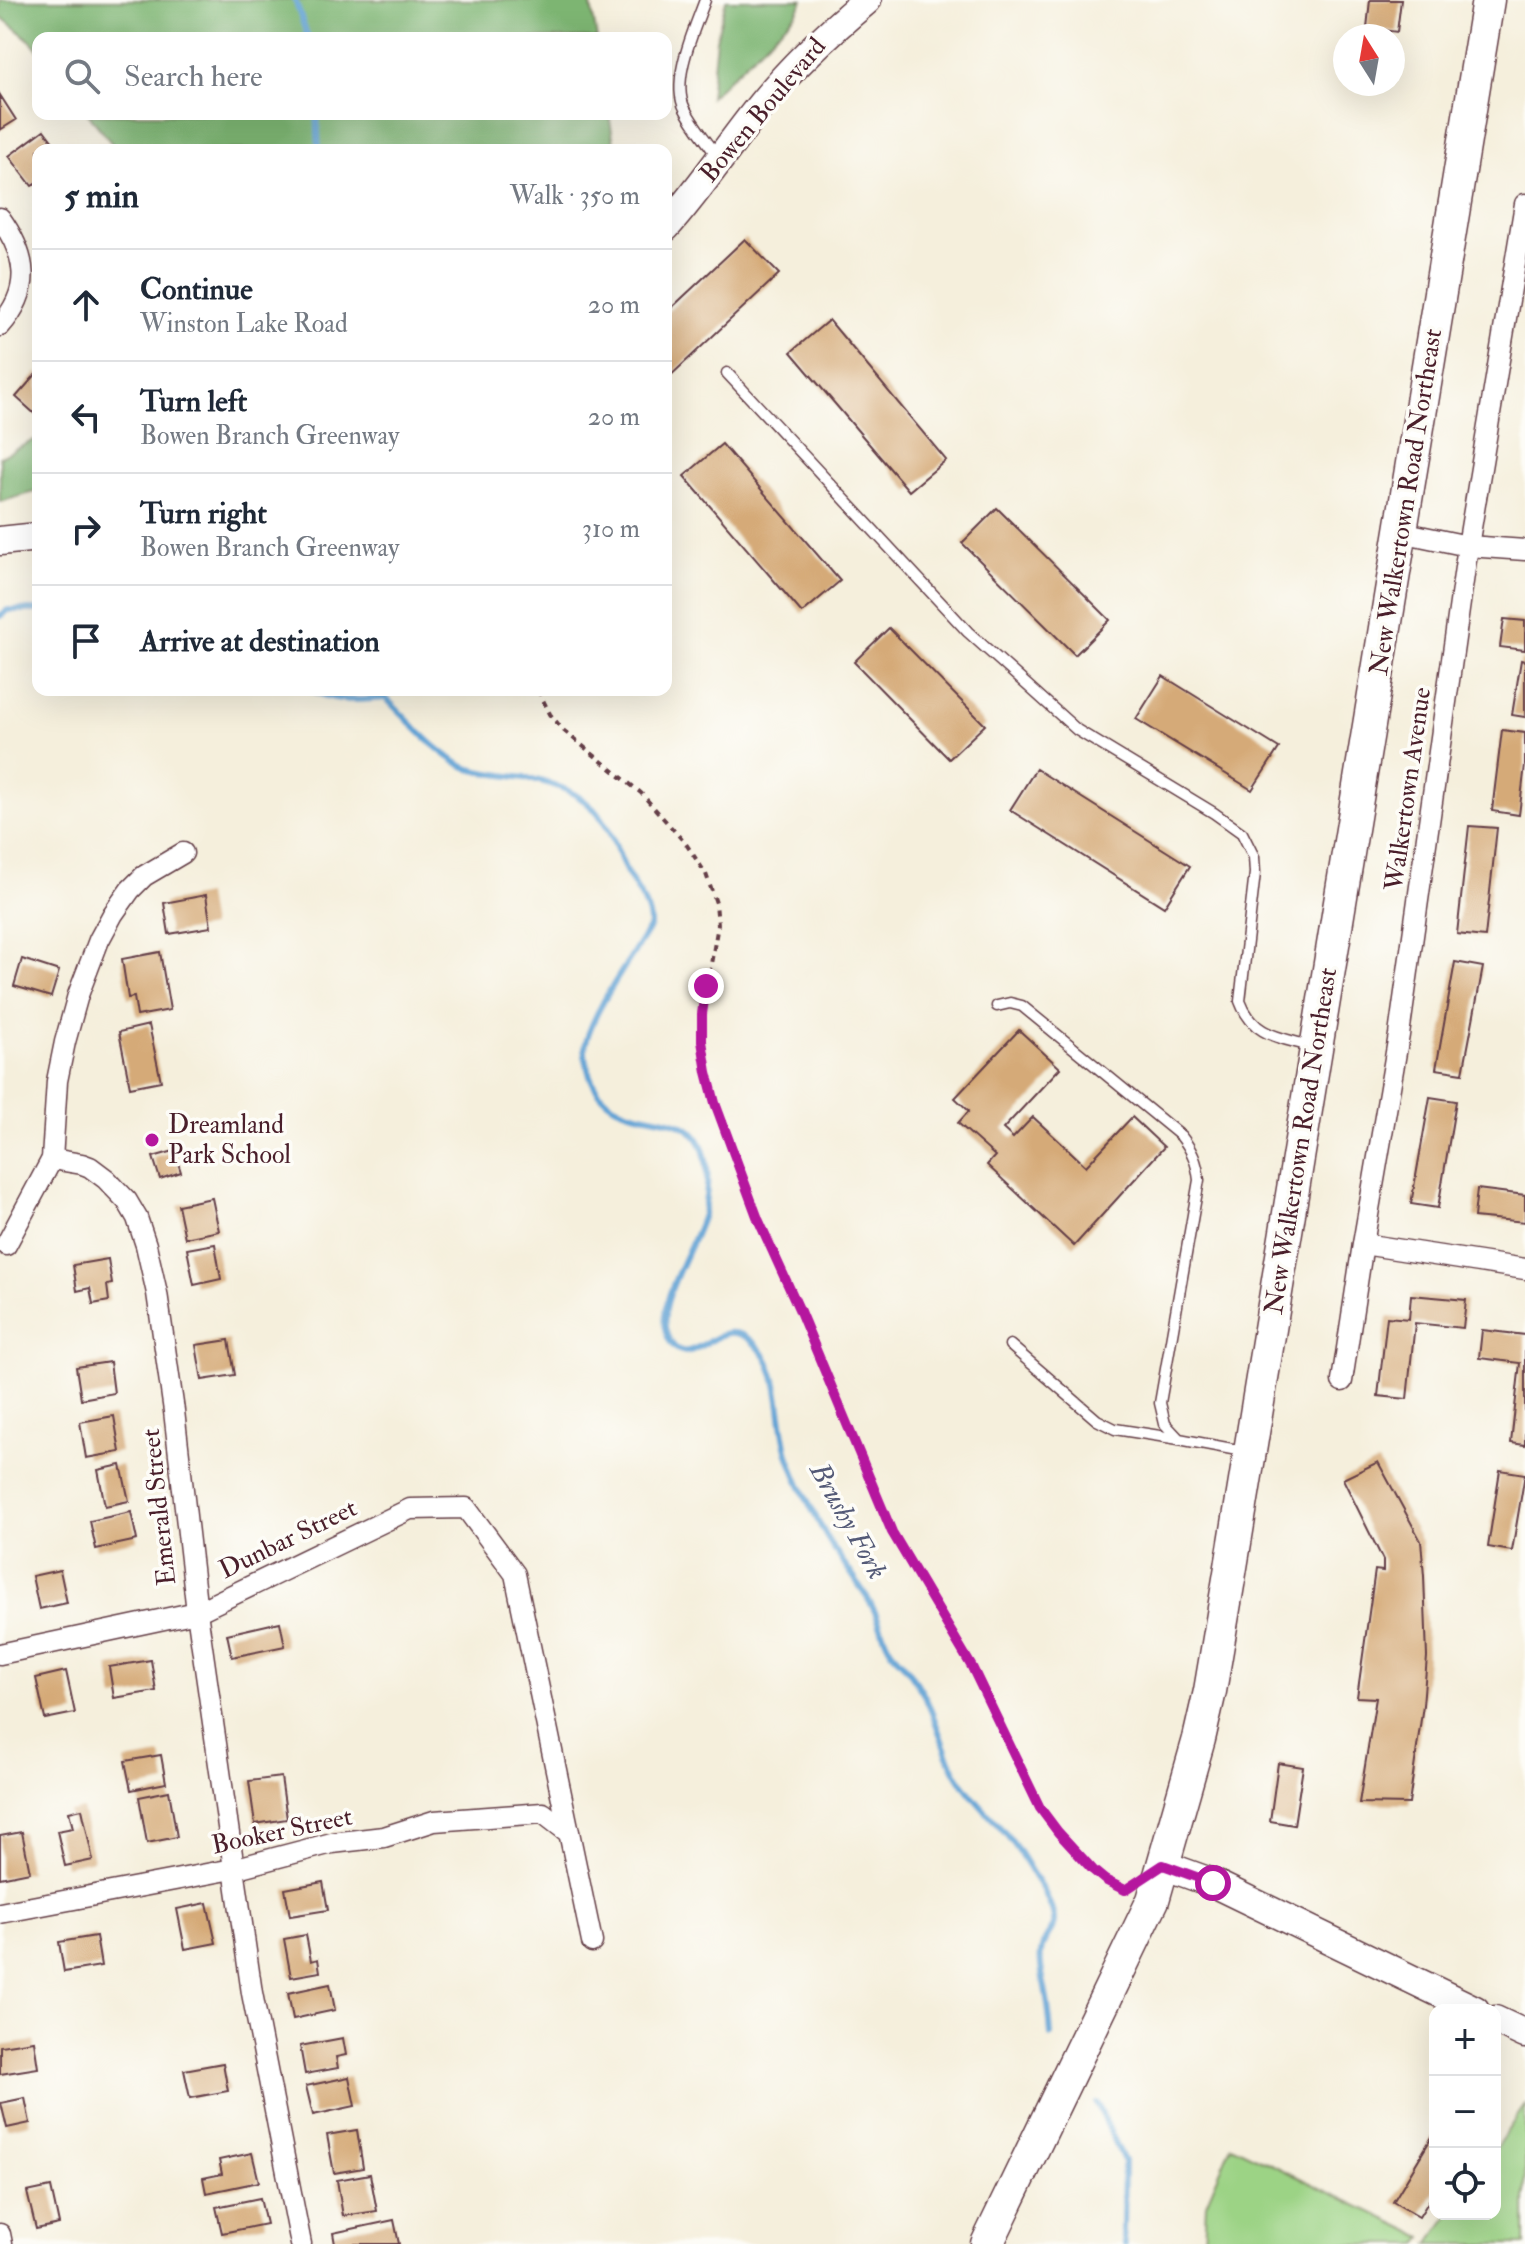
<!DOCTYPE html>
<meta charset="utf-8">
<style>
:root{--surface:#fff;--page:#f2f2f3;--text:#1f2937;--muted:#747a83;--line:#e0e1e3}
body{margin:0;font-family:"IM FELL Double Pica",serif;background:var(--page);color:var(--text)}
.controls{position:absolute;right:24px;bottom:24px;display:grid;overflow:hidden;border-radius:16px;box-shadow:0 8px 32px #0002}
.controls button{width:72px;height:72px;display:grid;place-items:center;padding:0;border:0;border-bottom:2px solid var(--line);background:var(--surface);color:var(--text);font:40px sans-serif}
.compass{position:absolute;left:1333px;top:24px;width:72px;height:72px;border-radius:50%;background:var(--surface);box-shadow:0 8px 32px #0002;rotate:349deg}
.stop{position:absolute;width:24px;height:24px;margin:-18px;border:6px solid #b5179e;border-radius:50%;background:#fff}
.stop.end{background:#b5179e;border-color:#fff;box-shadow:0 2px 8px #0008}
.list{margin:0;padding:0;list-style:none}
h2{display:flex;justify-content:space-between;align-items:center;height:104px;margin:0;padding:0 32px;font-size:34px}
h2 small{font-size:26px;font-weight:400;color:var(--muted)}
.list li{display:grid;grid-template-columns:52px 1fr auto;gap:24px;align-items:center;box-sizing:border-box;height:112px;padding:0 32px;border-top:2px solid var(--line)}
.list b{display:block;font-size:30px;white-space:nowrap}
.list p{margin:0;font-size:26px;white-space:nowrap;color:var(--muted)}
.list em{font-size:26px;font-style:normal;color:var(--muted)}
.icon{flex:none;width:44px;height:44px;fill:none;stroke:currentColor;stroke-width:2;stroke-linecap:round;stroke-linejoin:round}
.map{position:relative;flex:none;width:1525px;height:2244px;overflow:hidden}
.search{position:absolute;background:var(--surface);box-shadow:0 8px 32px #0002;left:32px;top:32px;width:640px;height:88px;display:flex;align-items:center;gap:20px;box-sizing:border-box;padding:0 28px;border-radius:16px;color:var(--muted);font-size:30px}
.panel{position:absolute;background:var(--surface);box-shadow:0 8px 32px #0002;left:32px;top:144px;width:640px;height:552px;border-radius:16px}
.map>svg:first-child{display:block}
.green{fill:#9cd385;stroke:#737958;stroke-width:2}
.forest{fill:#7db572;stroke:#646a4e;stroke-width:2}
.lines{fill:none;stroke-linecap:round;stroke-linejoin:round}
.stream{stroke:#60a2d4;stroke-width:6}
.building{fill:#d5aa78}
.lane-casing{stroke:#643e46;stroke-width:13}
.street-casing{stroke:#643e46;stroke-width:23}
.secondary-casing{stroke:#643e46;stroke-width:31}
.primary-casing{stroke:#643e46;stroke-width:35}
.path{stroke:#643e46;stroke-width:4;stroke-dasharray:6 6;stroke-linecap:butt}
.lane{stroke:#fff;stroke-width:10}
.street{stroke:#fff;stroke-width:20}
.secondary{stroke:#fff;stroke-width:28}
.primary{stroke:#fff;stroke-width:32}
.route{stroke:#b5179e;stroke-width:10}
.poi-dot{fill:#b5179e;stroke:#fdfcf7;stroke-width:3}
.labels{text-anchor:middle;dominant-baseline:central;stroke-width:7;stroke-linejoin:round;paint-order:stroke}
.street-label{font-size:26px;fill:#4a1f2b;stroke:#fdfcf7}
.poi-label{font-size:26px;fill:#4a1f2b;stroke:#fdfcf7;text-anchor:start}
.water-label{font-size:28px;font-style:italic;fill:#545a77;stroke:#fdfcf7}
</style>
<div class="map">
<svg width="1525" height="2244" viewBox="0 0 1525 2244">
<rect width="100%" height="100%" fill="#fdfcf7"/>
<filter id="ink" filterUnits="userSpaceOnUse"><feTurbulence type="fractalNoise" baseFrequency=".0125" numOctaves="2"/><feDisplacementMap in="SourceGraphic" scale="16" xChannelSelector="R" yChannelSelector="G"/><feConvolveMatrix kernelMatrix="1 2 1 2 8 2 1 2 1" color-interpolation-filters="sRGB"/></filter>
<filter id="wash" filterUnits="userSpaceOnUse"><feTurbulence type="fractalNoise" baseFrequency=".006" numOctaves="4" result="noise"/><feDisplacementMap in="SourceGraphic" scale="32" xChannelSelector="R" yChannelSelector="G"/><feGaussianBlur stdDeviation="1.8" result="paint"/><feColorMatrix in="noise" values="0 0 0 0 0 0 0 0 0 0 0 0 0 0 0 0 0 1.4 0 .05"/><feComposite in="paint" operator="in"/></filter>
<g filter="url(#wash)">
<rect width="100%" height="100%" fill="#f5efdc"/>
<g class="green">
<path d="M1525,2105v139h-96l21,-30h45v-65z"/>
<path d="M1231,2145l192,92 -5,7h-214l2,-40z"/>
</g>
<g class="forest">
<path d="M0,0h590l7,38h-559v12l-6,-8 -32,-26z"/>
<path d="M726,0h77l-7,14 -86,83 6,-57z"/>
<path d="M88,114h521l6,36h-498z"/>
<path d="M38,438v53l-38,11v-45z"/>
</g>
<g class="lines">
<g class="stream">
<path d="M295,0l13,38"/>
<path d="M317,114l2,36"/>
<path d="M0,616l8,-6h30"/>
<path d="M311,690c25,13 48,10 74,8"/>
<path d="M377,690c25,22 62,68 93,79 17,5 37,6 55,9 31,5 65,18 81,48 8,14 13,30 20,45 9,17 25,36 24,55 -18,32 -56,82 -64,116 -3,11 1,23 4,34 23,62 98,21 114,76 6,19 3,43 -1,62 -8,30 -47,89 -37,118 14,42 42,3 62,1 17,-2 31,13 39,26 15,26 12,72 23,101 9,26 23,52 36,76 15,26 36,49 49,76 6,13 8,26 16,38 4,6 10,10 14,16 7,8 13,19 19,29 14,26 19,58 35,83 15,24 37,42 54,65 8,11 15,23 22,35 5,8 11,15 14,24 14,32 -5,26 -8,51 -2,12 3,28 5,41 3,14 4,27 5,41"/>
<path d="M1097,2103l27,58 -1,70 2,13"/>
</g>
</g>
<g id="blocks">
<g class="building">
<path d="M1370,0h31l-4,32 -30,-4z"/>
<path d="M0,95l16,25 -16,10z"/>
<path d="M44,130l15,20h-21v32l-6,4 -23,-30z"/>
<path d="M745,239l34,35 -113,106v-67z"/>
<path d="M829,320l117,140 -37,31 -118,-139z"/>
<path d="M38,372v41l-2,2 -20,-18z"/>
<path d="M722,444l118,137 -38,32 -118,-137z"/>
<path d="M997,508l113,112 -35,35 -113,-112z"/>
<path d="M1504,619l21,2v29l-25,-3z"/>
<path d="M889,628l96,97 -36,34 -95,-97z"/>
<path d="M1521,660l4,1v56l-13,-2z"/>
<path d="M1163,676l116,72 -27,42 -116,-71z"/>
<path d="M1502,730l23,3v32l-6,50 -27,-4z"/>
<path d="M1036,769l154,97 -26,41 -154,-97z"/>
<path d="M1469,826l28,2 -12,109 -28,-3z"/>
<path d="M206,895l5,32 -42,7 -5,-31z"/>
<path d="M160,952l10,58 -33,6 -3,-19 -6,1 -6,-39z"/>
<path d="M22,959l37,12 -8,26 -37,-11z"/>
<path d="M1455,962l28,5 -20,106 -27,-4z"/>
<path d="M149,1025l12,56 -31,6 -11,-55z"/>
<path d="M1019,1030l41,38 -57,61 10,9 20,-21 53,49 46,-49 32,30 -90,99 -87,-81 8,-9 -37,-33 11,-12 -14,-13z"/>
<path d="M1430,1097l26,4 -18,107 -27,-4z"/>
<path d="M174,1151l7,21 -21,7 -7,-22z"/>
<path d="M1477,1189l48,6v27l-51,-5z"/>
<path d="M212,1198l7,33 -34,7 -7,-33z"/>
<path d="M215,1244l6,35 -27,6 -7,-36z"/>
<path d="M108,1259l4,25 -5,1 2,16 -16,3 -3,-16 -13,3 -4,-26z"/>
<path d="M1411,1295l55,5 -3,28 -48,-5 -8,76 -29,-3 9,-79 22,2z"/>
<path d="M1482,1330l43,5v110l-14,-2 9,-80 -41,-5z"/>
<path d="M229,1340l6,35 -33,5 -6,-35z"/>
<path d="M110,1362l4,31 -33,6 -5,-32z"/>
<path d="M114,1416l6,36 -34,6 -6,-36z"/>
<path d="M1378,1462l43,79 3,35 3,81 -4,48 -14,99 -50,-1 17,-105 -19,-1 18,-127 8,1v-11l-40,-81z"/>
<path d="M121,1465l8,36 -24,5 -7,-36z"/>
<path d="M1500,1470l25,4 -13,77 -24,-4z"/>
<path d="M131,1512l6,28 -41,9 -6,-28z"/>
<path d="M60,1570l7,33 -28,6 -7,-33z"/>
<path d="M280,1622l5,24 -53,11 -5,-23z"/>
<path d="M151,1660l5,31 -42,7 -5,-31z"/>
<path d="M66,1671l9,42 -30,6 -9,-41z"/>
<path d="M161,1755l5,28 -35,7 -6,-29z"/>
<path d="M1278,1763l25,4 -9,58 -24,-4z"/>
<path d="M281,1777l6,42 -32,5 -6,-43z"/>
<path d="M169,1791l8,46 -30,6 -8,-46z"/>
<path d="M82,1809l11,51 -28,6 -8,-35 16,-3 -4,-16z"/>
<path d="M22,1832l8,40 -30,6v-42z"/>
<path d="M323,1882l5,28 -38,6 -5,-27z"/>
<path d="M207,1903l9,40 -31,6 -8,-40z"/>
<path d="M306,1935l5,26 7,-2 2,13 -29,5 -7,-38z"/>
<path d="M96,1936l5,30 -37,6 -5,-30z"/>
<path d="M330,1984l5,26 -42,9 -5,-26z"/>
<path d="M343,2038l3,17 -10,2 2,11 -33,6 -5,-28z"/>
<path d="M34,2041l4,27 -38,6v-28z"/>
<path d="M223,2063l5,28 -38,7 -6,-28z"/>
<path d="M349,2077l6,29 -42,9 -7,-29z"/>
<path d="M25,2098l5,25 -23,5 -6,-25z"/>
<path d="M357,2130l6,38 -29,5 -7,-38z"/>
<path d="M1432,2137l3,2v52l-16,26 -26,-15z"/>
<path d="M252,2153l7,29 -53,11 -3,-15 19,-4 -3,-14z"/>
<path d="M370,2174l7,37 -34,5 -6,-36z"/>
<path d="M51,2187l8,37 -23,5 -9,-37z"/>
<path d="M260,2198l6,26 -44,9 -6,-26z"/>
<path d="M394,2220l5,24h-64l-2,-11z"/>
</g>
</g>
</g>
<g filter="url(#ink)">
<use href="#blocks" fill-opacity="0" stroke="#643e46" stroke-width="2"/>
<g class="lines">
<g class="lane-casing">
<g id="lane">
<path d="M705,0c-10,28 -35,81 -20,109 8,16 22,32 32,47"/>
<path d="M727,373l241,259 109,98 137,83 28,20 12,24 1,16 -15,128c13,35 38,36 70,45"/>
<path d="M997,1006l13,-3 12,3 159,130c11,14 16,26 18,44l-39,223 5,21 14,15 69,13"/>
<path d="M1010,1345l87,75 18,9 64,10"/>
</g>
</g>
<g class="street-casing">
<g id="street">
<path d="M0,218c27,38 33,71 0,108"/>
<path d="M1401,532l67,14 57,4"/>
<path d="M52,1159l30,5 8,3 16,12 21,22 10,17 9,27 11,48 17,118 23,201 55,381 49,251"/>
<path d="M1363,1244l162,25"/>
<path d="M6,1245l46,-86 5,-78 8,-39 13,-47 21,-55 14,-26 17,-24 14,-14 39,-23"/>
<path d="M1342,1381l21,-137 36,-209 69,-489 57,-342"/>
<path d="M0,1654l197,-42 213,-103 56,-1 49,66 77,368"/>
<path d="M0,1913l233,-44 99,-26 52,-6 50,-16 109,-8 26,20"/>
<path d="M0,2234l2,10"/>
</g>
</g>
<g class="secondary-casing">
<g id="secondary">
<path d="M666,227c36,-40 65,-86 99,-127 31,-38 65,-69 102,-100"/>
<path d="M0,541l38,-4"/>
<path d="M1163,1865l50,18 262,127"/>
<path d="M1495,2020l30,14"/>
</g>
</g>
<g class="primary-casing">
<path id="primary" d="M987,2244l166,-344 46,-161 11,-48 20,-118 258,-1573"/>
</g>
<path class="path" d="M538,690l12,24 13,16 78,63 45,51 20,30 10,29 2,22 -16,89 2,43 11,46 43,116 41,90 93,223 80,135 68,141 18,24 35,38 12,10 20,10 3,-2"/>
<use href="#lane" class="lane"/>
<use href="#street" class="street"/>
<use href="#secondary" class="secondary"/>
<use href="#primary" class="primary"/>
</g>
</g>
<g class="lines" filter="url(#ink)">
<path class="route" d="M706,986l-4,28v27l5,31 8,31 43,116 41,90 93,223 80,135 68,141 18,24 35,38 12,10 20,10 38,-25 50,18"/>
</g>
<circle class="poi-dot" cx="152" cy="1140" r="8"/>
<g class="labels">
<g class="street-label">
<text transform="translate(763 110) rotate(-50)">Bowen Boulevard</text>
<text transform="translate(1406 502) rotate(-81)">New Walkertown Road Northeast</text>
<text transform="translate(1408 789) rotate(-82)">Walkertown Avenue</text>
<text transform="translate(1301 1141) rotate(-81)">New Walkertown Road Northeast</text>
<text transform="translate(159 1507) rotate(-96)">Emerald Street</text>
<text transform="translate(288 1539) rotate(-26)">Dunbar Street</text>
<text transform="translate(282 1831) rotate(-12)">Booker Street</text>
</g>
<g class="poi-label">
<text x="168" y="1125">Dreamland<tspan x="168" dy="30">Park School</tspan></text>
</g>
<g class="water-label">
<text transform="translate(848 1521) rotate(61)">Brushy Fork</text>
</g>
</g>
</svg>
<div class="controls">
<button>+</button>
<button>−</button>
<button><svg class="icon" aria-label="locate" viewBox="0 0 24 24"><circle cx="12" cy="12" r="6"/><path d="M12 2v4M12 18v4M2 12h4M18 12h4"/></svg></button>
</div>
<svg class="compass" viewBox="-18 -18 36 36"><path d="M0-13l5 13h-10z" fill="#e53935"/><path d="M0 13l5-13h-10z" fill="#747a83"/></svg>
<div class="stop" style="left:1213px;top:1883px"></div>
<div class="stop end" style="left:706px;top:986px"></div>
<div class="search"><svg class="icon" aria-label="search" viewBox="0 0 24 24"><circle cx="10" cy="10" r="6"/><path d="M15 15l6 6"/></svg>Search here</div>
<section class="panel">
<h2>5 min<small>Walk · 350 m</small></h2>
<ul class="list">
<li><svg class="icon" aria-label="ahead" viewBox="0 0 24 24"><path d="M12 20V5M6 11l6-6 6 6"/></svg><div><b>Continue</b><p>Winston Lake Road</p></div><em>20 m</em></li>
<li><svg class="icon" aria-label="left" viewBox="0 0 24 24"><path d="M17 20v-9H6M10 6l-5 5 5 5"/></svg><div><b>Turn left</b><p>Bowen Branch Greenway</p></div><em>20 m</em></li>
<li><svg class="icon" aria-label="right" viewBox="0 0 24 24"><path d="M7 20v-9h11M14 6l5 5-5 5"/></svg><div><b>Turn right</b><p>Bowen Branch Greenway</p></div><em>310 m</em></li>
<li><svg class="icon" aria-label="arrive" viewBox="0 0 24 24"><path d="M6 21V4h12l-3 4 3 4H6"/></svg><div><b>Arrive at destination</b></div></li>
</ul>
</section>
</div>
